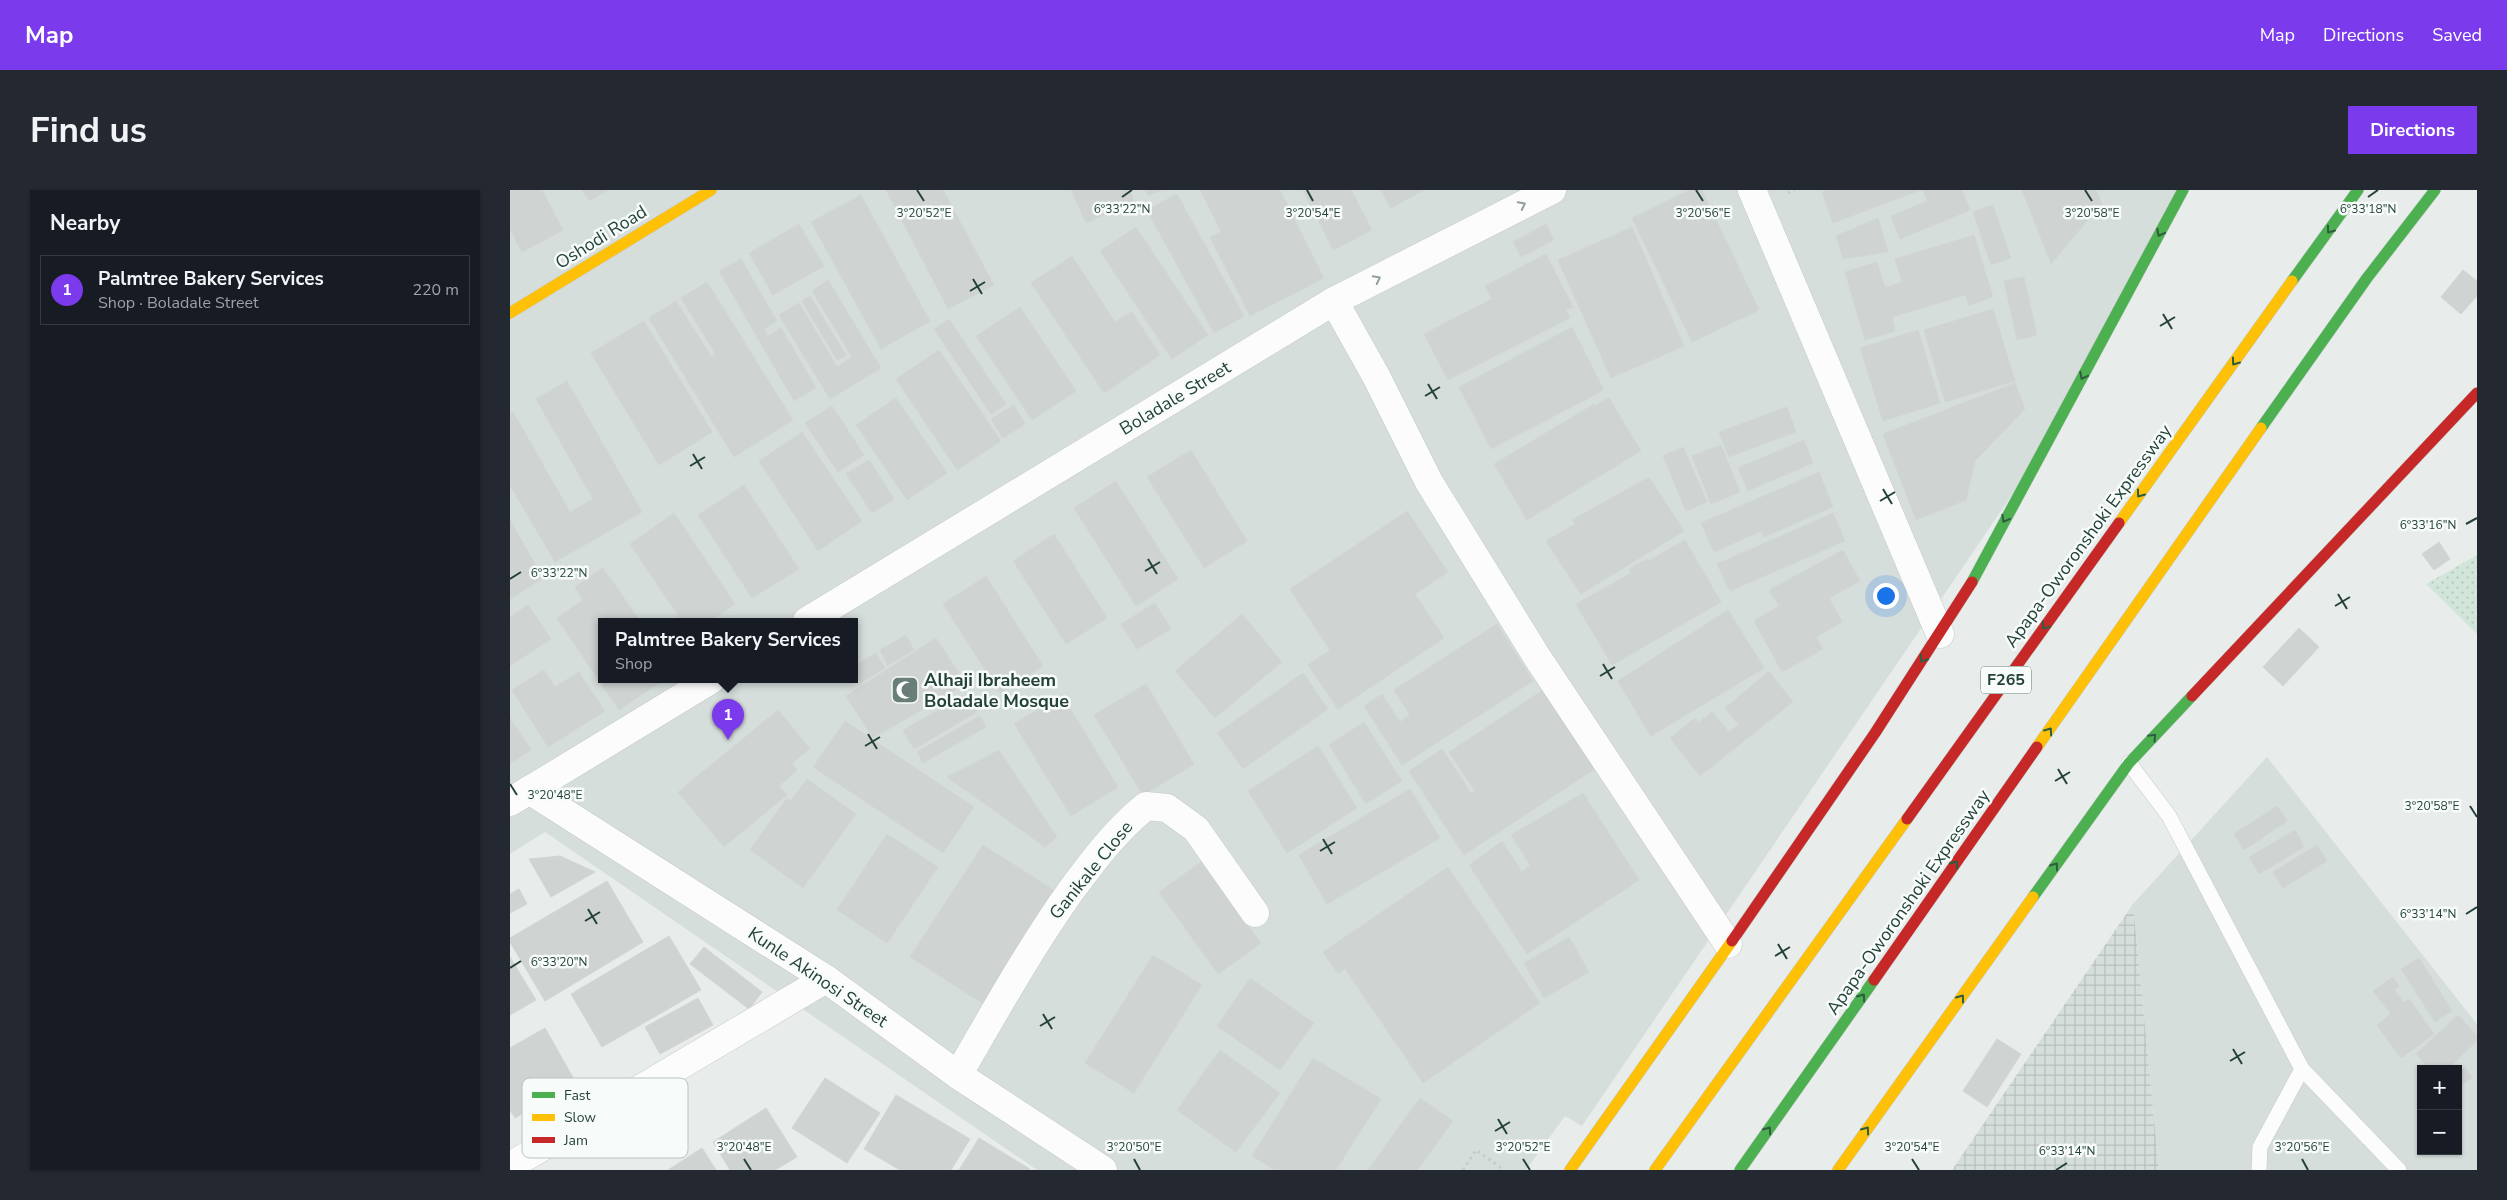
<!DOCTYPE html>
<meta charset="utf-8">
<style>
:root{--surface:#171b24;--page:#242831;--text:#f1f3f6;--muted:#9ea1a6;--line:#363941;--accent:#7c3aed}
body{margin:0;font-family:"Nunito Sans",sans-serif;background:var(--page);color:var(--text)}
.controls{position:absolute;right:15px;bottom:15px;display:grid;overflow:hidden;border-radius:0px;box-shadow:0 1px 4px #0004}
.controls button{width:45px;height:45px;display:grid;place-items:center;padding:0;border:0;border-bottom:1px solid var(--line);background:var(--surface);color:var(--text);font:25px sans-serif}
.you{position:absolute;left:1375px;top:405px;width:18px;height:18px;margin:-12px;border:4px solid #fff;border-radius:50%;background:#1a73e8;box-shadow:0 0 0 8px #1a73e833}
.badge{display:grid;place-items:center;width:32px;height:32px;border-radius:50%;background:var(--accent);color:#fff;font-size:16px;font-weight:700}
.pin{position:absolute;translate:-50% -41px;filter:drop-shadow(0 1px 2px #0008)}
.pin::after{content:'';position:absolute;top:26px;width:18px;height:15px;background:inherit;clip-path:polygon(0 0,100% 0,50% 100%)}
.popup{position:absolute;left:88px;top:428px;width:260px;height:65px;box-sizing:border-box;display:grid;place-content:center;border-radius:0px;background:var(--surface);filter:drop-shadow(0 1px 4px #0005);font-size:16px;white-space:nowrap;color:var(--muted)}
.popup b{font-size:19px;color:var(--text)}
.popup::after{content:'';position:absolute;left:50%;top:100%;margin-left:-10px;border:10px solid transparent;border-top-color:var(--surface)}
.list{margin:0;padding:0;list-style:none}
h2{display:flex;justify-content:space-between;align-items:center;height:65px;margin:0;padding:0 20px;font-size:21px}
h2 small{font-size:16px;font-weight:400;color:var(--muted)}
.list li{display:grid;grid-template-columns:32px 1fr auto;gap:15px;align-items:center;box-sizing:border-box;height:70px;margin:0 10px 10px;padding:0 10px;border:1px solid var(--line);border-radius:0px}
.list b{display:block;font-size:19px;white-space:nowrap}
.list p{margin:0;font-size:16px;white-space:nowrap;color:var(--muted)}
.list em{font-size:16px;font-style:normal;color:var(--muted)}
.map{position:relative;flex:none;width:1967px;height:980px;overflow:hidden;border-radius:0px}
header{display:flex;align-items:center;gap:30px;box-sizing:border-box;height:70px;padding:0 25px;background:var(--accent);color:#fff}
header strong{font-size:24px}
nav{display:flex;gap:28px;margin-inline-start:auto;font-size:18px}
.intro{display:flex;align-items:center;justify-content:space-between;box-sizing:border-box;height:120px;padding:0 30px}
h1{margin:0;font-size:35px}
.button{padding:12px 22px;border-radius:0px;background:var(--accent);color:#fff;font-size:18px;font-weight:700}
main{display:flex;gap:30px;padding:0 30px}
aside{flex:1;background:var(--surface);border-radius:0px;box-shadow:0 1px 4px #0004}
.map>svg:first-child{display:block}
.built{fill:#d6dedb;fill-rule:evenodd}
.industrial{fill:url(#industrial-grid)}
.grass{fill:url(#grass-dots)}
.building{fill:#cfd4d2;stroke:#d1d6d4}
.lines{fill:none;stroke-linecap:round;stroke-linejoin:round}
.lane-casing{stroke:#c5cac8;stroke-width:16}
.street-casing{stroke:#c5cac8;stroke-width:29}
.fast-casing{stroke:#c3cbc8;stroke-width:12}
.slow-casing{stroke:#c3cbc8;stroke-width:12}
.jam-casing{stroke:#c3cbc8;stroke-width:12}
.path{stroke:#c3ccca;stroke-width:3;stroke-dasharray:2.5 4;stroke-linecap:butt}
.lane{stroke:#fcfcfc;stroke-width:15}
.street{stroke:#fcfcfc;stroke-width:28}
.fast{stroke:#4caf50;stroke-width:11}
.slow{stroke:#ffc107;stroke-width:11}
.jam{stroke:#c62828;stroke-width:11}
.oneway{stroke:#909f9b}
.oneway2{stroke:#2e5d40}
.ticks{fill:none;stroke:#24423a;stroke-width:2}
.labels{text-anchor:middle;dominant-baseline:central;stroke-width:5;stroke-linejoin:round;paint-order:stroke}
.shield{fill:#f7fbf9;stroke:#637a73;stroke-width:1}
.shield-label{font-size:16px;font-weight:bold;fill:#24423a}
.street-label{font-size:18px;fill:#24423a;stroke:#f7fbf9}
.poi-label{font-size:18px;font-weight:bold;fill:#24423a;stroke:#f7fbf9;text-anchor:start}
.key{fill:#f7fbf9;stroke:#b8c4c0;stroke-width:1}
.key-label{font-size:14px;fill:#24423a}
.ticks-label{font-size:12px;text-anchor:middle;fill:#24423a;stroke:#f7fbf9;stroke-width:5;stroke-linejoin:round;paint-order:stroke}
</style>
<header>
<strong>Map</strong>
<nav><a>Map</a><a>Directions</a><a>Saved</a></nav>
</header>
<div class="intro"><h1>Find us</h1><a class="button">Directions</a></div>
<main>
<aside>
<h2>Nearby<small></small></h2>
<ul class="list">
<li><span class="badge">1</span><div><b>Palmtree Bakery Services</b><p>Shop · Boladale Street</p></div><em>220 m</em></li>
</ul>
</aside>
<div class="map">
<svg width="1967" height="980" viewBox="0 0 1967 980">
<defs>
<pattern id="industrial-grid" width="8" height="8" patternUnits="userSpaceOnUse" patternTransform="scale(1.25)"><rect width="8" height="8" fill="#d6dedb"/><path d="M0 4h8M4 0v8" fill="none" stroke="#b8c0bd"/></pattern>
<pattern id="grass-dots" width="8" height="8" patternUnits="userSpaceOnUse" patternTransform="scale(1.25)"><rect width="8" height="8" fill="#d1e6d8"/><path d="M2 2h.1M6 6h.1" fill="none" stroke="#b3c6ba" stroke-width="1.8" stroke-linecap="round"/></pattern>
</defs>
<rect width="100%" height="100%" fill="#e8edeb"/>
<g class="built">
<path d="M0,0h1676l-110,211 -494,725 -17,-10 -39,54h-489l-492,-338 -35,22zM92,431h252v58h-252z"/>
<path d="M1757,567l210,267v146h-318l-26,-266zM1911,879h37v82h-37z"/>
</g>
<path class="industrial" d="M1623,714l26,266h-207z"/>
<path class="grass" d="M1967,365v79l-51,-50z"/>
<g class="building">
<path d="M0,0h32l21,40 -41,22 -12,-23z"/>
<path d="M72,0h26l-19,11z"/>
<path d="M376,0h57l51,95 -46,24z"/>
<path d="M561,0h59l4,11 -48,22z"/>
<path d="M635,0h16l-13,6z"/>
<path d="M690,0h80l44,88 -74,38 -40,-79 11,-5z"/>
<path d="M793,0h48l21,40 -39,20z"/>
<path d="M871,0h43l-33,18z"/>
<path d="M1180,0h12l57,120 -67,32 -60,-124z"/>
<path d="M1318,0h93l-88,33 -11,-31z"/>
<path d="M1413,0h39l8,20 -70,29 -9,-23 36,-15z"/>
<path d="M1512,0h74l6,13 -51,61z"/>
<path d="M667,4l67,122 -30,17 -67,-123z"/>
<path d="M351,5l69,126 -49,28 -70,-127z"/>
<path d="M1483,15l18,53 -20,7 -18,-53z"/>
<path d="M1368,28l10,34 -45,7 -7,-23z"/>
<path d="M289,34l25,42 -51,29 -24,-42z"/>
<path d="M1036,34l8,16 -33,17 -8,-15z"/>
<path d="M626,37l72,108 -36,24 -72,-108z"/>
<path d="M1122,37l52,119 -73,32 -53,-118z"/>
<path d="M1464,45l19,62 -24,8 -4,-10 -73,22 3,14 -30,9 -20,-68 32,-10 8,26 17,-6 -7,-23z"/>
<path d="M1036,64l27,53 -7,3 4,8 -122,62 -24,-46 68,-35 -7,-13z"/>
<path d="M562,66l43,66 17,-10 28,43 -56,38 -73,-110z"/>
<path d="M231,69l36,62 -13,8 4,7 13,-8 35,60 -22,13 -75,-130z"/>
<path d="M1953,80l14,11v15l-16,18 -20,-17z"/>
<path d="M1514,87l13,58 -20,5 -13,-59z"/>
<path d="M318,90l53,88 -51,31 -51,-84 20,-12 38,64 15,-10 -40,-66z"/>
<path d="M197,92l86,138 -59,37 -85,-139 27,-17 36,57 3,-5 -34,-55z"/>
<path d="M300,106l36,59 -9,5 -35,-59z"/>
<path d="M510,117l56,84 -44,29 -56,-84z"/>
<path d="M1483,119l22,72 -70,21 -21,-72z"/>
<path d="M439,129l57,85 -15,10 -57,-85z"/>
<path d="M134,131l68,111 -53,33 -68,-112z"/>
<path d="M1062,137l32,63 -113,59 -32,-62z"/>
<path d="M1408,140l22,73 -57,18 -23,-73z"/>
<path d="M429,160l62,91 -44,29 -61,-91z"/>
<path d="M57,191l75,131 -87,50 -45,-77v-71l3,-2 57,100 23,-13 -57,-100z"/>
<path d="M1505,193l10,26 -50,52 -9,39 -50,20 -33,-86z"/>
<path d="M386,208l51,75 -40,27 -51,-75z"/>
<path d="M1099,208l32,53 -114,69 -33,-56 100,-60 1,2z"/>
<path d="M504,215l11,19 -22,14 -12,-19z"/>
<path d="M322,216l32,49 -26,17 -33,-49z"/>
<path d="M1277,217l9,25 -67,25 -10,-25z"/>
<path d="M292,242l60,89 -44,30 -59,-90z"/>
<path d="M1294,250l9,23 -65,28 -10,-23z"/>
<path d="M1211,255l19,47 -29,12 -19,-48z"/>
<path d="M1173,257l24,55 -21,9 -23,-55z"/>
<path d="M681,260l56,91 -43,27 -57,-91z"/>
<path d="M359,270l25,39 -22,14 -26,-39z"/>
<path d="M1309,282l14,35 -69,30 -3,-6 -47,21 -13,-29z"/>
<path d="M1139,287l35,54 -103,63 -35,-53 29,-17 -3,-4z"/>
<path d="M606,291l62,98 -42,27 -62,-98z"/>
<path d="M234,295l55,84 -47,29 -54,-83z"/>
<path d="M897,321l41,61 -33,22 29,44 -106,71 -30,-44 22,-15 -40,-61z"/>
<path d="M164,323l61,91 -25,17h-28l-52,-77z"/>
<path d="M1323,323l12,28 -115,50 -13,-27z"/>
<path d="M0,330l33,58 -33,21z"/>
<path d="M544,344l53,84 -41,26 -53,-83z"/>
<path d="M1175,350l36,62 -109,63 -36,-61 55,-31 -2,-4 18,-10 1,2z"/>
<path d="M1929,352l11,17 -16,11 -12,-16z"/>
<path d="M1333,360l17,31 -31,17 13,24 -26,15 7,12 -41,23 -28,-51 25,-15 -10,-16z"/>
<path d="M93,378l37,53h-38v58h63l-46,31 -62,-92 26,-18 -8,-13z"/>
<path d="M476,386l57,90 -43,27 -57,-89z"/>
<path d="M645,413l16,26 -34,20 -16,-25z"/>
<path d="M18,415l23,34 -41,27v-49z"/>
<path d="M1218,420l36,58 -113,68 -33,-55z"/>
<path d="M732,424l40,48 -67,56 -40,-47z"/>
<path d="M987,434l36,57 -131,84 -38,-59 18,-12 18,28 10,-7 -16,-25z"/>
<path d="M1789,438l20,19 -36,39 -20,-19z"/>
<path d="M396,445l8,15 -26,15 -8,-15z"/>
<path d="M426,448l30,46 -93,54 -27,-42z"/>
<path d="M366,463l9,15 -25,15 -6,-10v-7z"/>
<path d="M34,480l11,17 24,-15 26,39 -57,36 -36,-57z"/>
<path d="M1259,481l24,31 -93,74 -30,-38 25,-20 3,5 14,-11 17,20 10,-7 -14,-17z"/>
<path d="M793,483l25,36 -85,60 -26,-36z"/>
<path d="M636,494l48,80 -51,31 -49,-80z"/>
<path d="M1036,498l52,79 -134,88 -55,-84 33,-22 29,44 4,-2 -26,-39z"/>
<path d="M456,505l11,17 -63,37 -11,-19z"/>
<path d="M552,505l56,92 -47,29 -57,-92z"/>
<path d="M268,520l32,39 -18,14 5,7 -18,16 8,9 -63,52 -46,-55z"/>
<path d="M470,526l6,11 -63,36 -6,-11z"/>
<path d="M0,528l21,32 -21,14z"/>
<path d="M335,531l129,86 -31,46 -130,-86z"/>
<path d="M854,532l38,59 -36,23 -37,-59z"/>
<path d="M808,556l39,62 -70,45 -39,-62z"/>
<path d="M489,560l58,87 -12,10 -98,-70z"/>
<path d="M297,589l49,35 -53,74 -53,-38 37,-52 4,3z"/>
<path d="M900,599l30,49 -113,66 -28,-49z"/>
<path d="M1073,603l56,87 -112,74 -58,-89 33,-24 20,31 8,-7 -19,-30z"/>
<path d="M1767,616l10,15 -43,29 -10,-16z"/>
<path d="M1785,640l9,17 -45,27 -10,-17z"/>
<path d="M377,644l51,33 -51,76 -50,-33z"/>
<path d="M473,655l80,51 -73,112 -80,-51z"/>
<path d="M1807,655l10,16 -44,27 -10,-16z"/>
<path d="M50,666l35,16 -44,25 -22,-38z"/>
<path d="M691,672l60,81 -43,31 -59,-82z"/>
<path d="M938,677l92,136 -117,80 -78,-114 -7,5 -15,-22z"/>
<path d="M97,691l36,61 -98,59 -35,-59v-4z"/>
<path d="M9,699l8,15 -17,9v-19z"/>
<path d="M159,746l32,54 -99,57 -31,-53z"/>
<path d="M1059,747l20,35 -45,26 -20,-35z"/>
<path d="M194,757l58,45 -13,17 -59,-45z"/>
<path d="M643,765l49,30 -68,108 -49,-30z"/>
<path d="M0,767l26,43 -26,15z"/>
<path d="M1909,768l33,53 -17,11 -34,-53z"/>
<path d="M1883,787l6,9 -5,4 10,13 5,-4 25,35 -33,24 -24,-33 14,-11 -18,-23z"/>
<path d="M740,788l64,45 -34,47 -63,-44z"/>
<path d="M188,808l15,27 -53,29 -15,-27z"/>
<path d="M1948,825l19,21v5l-30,28h-17l-14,-15z"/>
<path d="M35,838l31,55 -61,35 -5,-8v-62z"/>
<path d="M1487,849l24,15 -34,53 -24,-16z"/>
<path d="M710,860l60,43 -44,59 -59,-42z"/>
<path d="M803,868l68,41 -45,71h-61l-23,-14z"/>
<path d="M1955,877l7,11 -14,9v-15z"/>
<path d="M315,888l55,35 -33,50 -55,-35z"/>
<path d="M386,905l74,44 -19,31h-51l-36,-21z"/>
<path d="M910,908l33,23 -36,49h-49z"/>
<path d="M256,918l31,49 -22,13h-45l-17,-28z"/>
<path d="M469,948l51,31 -1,1h-70z"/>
<path d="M192,958l14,22h-48z"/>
</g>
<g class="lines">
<g class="lane-casing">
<g id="lane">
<path d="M1619,573l40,53 133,253 -42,78 -1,23"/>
<path d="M1792,879l97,101"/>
</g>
</g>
<g class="street-casing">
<g id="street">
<path d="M1242,0l188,444"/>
<path d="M824,111l42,75 53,106 108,175 191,287"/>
<path d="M297,431l527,-320 218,-111"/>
<path d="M19,600l297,189 132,96 145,95"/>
<path d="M0,612l202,-123"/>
<path d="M448,885c36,-62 71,-125 112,-183 23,-31 45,-61 76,-86l21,2 29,21 59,84"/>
<path d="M0,976l316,-187"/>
</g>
</g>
<g class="fast-casing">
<g id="fast">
<path d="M1782,91l66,-91"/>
<path d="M1751,238l106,-150 68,-88"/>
<path d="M1462,392l211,-392"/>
<path d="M1523,707l96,-134 63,-67"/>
<path d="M1230,980l134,-190"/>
</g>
</g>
<g class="slow-casing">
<g id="slow">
<path d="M0,123l201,-123"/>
<path d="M1609,333l173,-242"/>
<path d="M1527,557l224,-319"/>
<path d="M1060,980l162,-229"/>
<path d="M1145,980l252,-351"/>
<path d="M1328,980l195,-273"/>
</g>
</g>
<g class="jam-casing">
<g id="jam">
<path d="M1682,506l285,-303"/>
<path d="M1397,629l212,-296"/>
<path d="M1222,751l143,-208 97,-151"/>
<path d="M1364,790l163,-233"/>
</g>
</g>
<g class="path">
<path d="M1278,3l7,-3"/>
<path d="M953,980l13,-20 28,20"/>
</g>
<use href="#lane" class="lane"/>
<use href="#street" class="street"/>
<use href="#fast" class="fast"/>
<use href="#slow" class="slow"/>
<use href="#jam" class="jam"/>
</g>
<defs><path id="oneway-chevron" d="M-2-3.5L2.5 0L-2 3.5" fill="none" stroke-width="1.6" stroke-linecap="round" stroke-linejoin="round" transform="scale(1.25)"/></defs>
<g class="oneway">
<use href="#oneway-chevron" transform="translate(1012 15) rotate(-27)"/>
<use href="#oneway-chevron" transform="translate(867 89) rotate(-27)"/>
</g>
<g class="oneway2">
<use href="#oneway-chevron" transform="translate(1820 40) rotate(126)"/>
<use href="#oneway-chevron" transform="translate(1650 43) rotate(118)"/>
<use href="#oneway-chevron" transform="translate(1725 172) rotate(126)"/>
<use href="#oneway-chevron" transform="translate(1573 186) rotate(118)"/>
<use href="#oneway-chevron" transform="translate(1630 304) rotate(126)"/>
<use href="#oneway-chevron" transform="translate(1495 329) rotate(118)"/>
<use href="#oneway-chevron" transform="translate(1535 436) rotate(126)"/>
<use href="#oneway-chevron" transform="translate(1413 469) rotate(123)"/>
<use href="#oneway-chevron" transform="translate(1539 541) rotate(-55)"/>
<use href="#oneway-chevron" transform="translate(1643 547) rotate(-47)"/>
<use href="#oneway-chevron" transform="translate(1445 674) rotate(-55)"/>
<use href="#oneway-chevron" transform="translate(1545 676) rotate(-54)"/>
<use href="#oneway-chevron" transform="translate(1352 807) rotate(-55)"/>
<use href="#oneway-chevron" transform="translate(1451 808) rotate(-54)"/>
<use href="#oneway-chevron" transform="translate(1258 940) rotate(-55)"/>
<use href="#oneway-chevron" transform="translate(1356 940) rotate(-54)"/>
</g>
<path class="ticks" d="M407,0l7,11M797,0l6,11M1186,0l7,11M1575,0l7,11M612,7l10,-7M1858,7l10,-7M463,89l9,15M460,101l15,-9M1653,124l9,15M1650,136l15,-9M918,194l9,15M915,206l15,-9M183,264l9,15M180,276l15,-9M1373,299l9,15M1370,311l15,-9M1956,334l11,-6M638,369l9,15M635,381l15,-9M0,389l11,-7M1828,404l9,15M1825,416l15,-9M1093,474l9,15M1090,486l15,-9M358,544l9,15M355,556l15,-9M1548,579l9,15M1545,591l15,-9M0,594l7,11M1960,616l7,11M813,649l9,15M810,661l15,-9M78,719l9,15M1956,724l11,-7M75,731l15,-9M1268,754l9,15M1265,766l15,-9M0,778l11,-7M533,824l9,15M530,836l15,-9M1723,859l9,15M1720,871l15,-9M988,929l9,15M985,941l15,-9M234,969l7,11M624,969l6,11M1013,969l7,11M1402,969l7,11M1792,969l6,11M1546,980l11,-7"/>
<defs>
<g id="mosque-square" transform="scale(1.4375)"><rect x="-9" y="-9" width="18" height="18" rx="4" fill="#697e78" stroke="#f7fbf9"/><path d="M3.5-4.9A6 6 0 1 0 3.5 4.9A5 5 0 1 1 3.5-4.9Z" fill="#fff"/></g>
</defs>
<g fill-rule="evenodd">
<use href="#mosque-square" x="395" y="500"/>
</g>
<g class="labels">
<rect class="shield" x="1471" y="476.5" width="50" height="27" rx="4"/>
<g class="shield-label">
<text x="1496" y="490">F265</text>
</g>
<g class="street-label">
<text transform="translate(91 47) rotate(-32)">Oshodi Road</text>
<text transform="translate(665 208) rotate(-31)">Boladale Street</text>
<text transform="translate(1578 346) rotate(-54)">Apapa-Oworonshoki Expressway</text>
<text transform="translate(581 680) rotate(-51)">Ganikale Close</text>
<text transform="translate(1398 712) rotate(-55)">Apapa-Oworonshoki Expressway</text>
<text transform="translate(308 787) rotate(34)">Kunle Akinosi Street</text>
</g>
<g class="poi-label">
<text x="414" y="490">Alhaji Ibraheem<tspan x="414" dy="21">Boladale Mosque</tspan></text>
</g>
</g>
<rect x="12" y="888" width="166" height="80" rx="8" class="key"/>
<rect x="22" y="902" width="23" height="6" fill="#4caf50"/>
<rect x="22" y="924" width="23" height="7" fill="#ffc107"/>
<rect x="22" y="947" width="23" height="6" fill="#c62828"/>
<g class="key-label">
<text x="54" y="910">Fast</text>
<text x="54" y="932">Slow</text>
<text x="54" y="955">Jam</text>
</g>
<g class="ticks-label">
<text x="612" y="23">6°33'22"N</text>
<text x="1858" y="23">6°33'18"N</text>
<text x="414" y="27">3°20'52"E</text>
<text x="803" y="27">3°20'54"E</text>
<text x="1193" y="27">3°20'56"E</text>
<text x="1582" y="27">3°20'58"E</text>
<text x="1918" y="339">6°33'16"N</text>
<text x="49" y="387">6°33'22"N</text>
<text x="45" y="609">3°20'48"E</text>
<text x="1922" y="620">3°20'58"E</text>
<text x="1918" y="728">6°33'14"N</text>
<text x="49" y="776">6°33'20"N</text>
<text x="234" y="961">3°20'48"E</text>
<text x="624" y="961">3°20'50"E</text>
<text x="1013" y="961">3°20'52"E</text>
<text x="1402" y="961">3°20'54"E</text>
<text x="1792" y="961">3°20'56"E</text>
<text x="1557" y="965">6°33'14"N</text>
</g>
</svg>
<div class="controls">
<button>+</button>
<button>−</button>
</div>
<div class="you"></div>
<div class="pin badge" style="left:218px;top:550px">1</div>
<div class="popup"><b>Palmtree Bakery Services</b>Shop</div>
</div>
</main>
